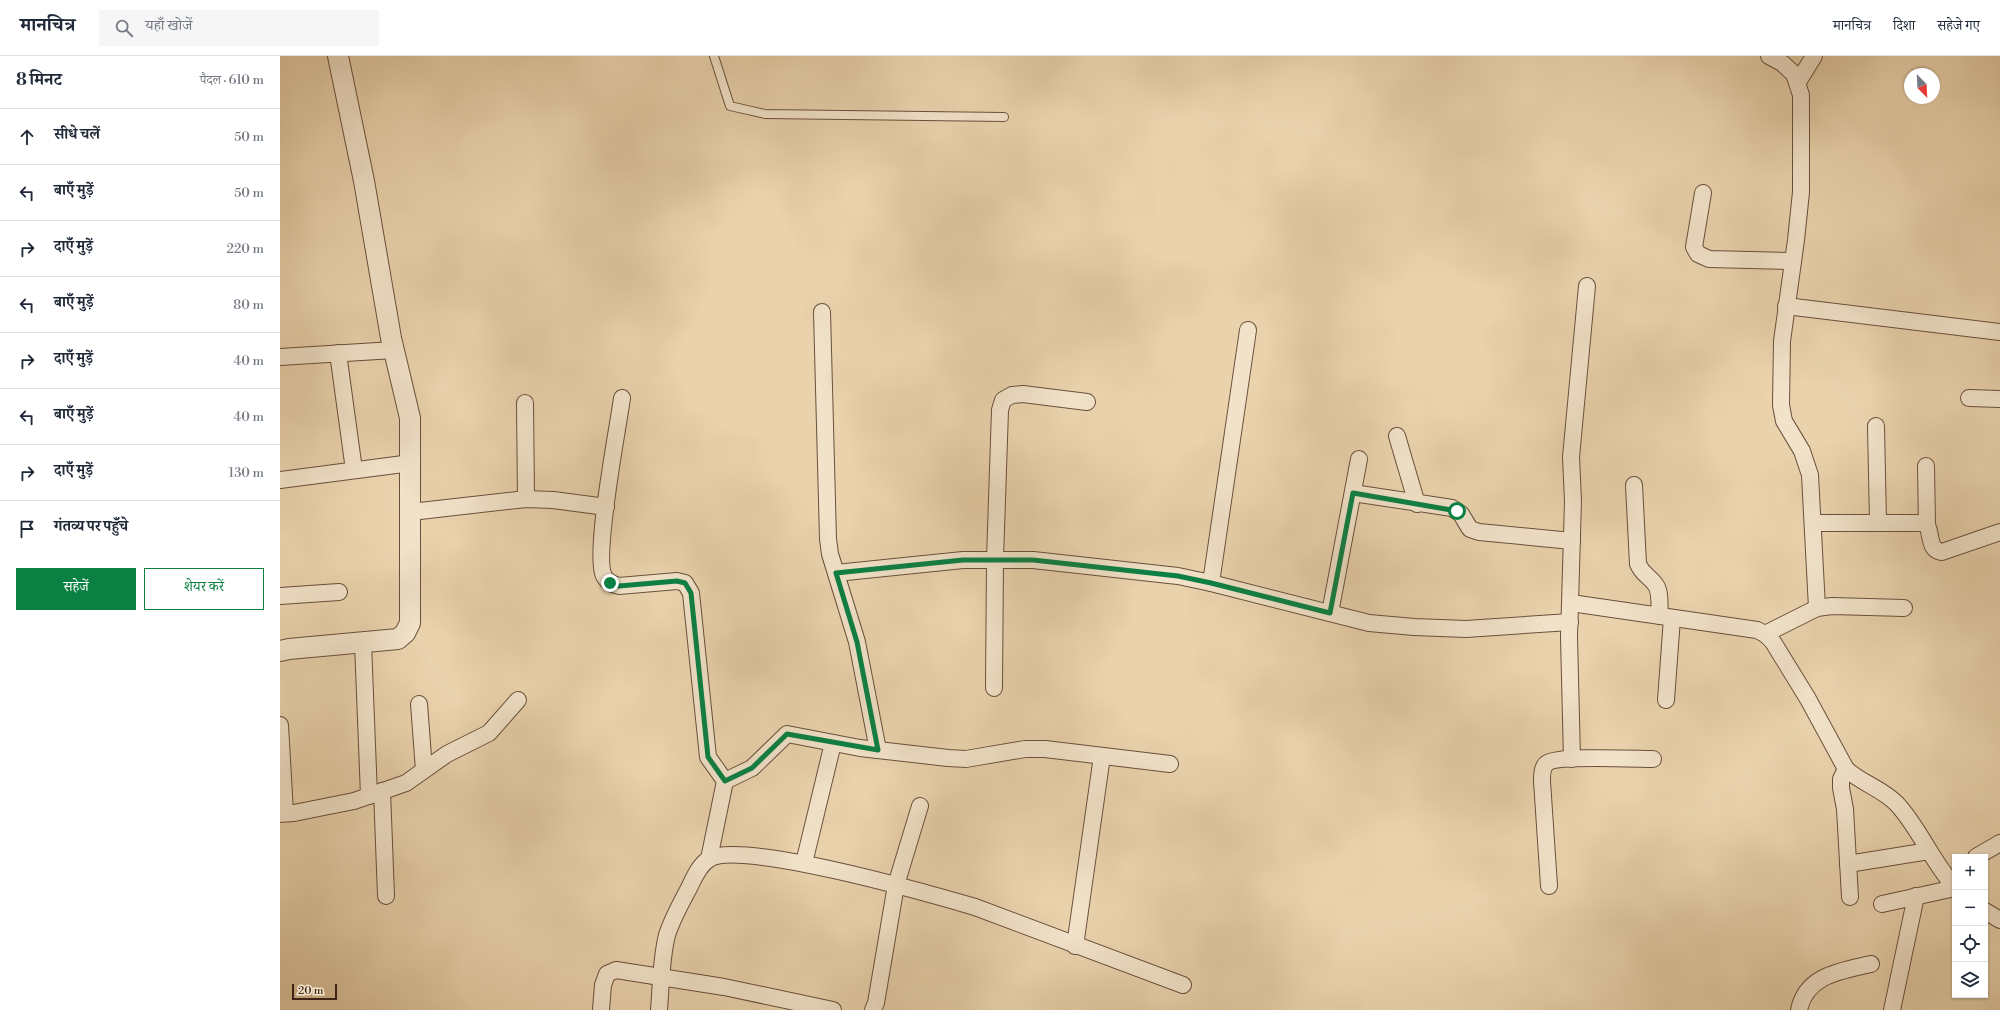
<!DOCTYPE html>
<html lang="hi">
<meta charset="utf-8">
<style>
:root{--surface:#fff;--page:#f6f6f7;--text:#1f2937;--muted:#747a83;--line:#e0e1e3;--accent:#0b8043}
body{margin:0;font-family:"Libre Bodoni","Noto Serif Devanagari",serif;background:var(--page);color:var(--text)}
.controls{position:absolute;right:12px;bottom:12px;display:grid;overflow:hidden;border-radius:0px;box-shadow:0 1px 3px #0004}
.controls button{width:36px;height:36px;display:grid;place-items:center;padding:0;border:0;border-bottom:1px solid var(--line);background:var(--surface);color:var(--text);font:20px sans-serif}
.compass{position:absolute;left:1624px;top:12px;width:36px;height:36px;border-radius:50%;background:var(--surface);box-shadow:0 1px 3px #0004;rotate:156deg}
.scale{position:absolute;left:12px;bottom:10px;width:45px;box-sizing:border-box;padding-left:4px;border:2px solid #3f2416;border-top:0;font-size:11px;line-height:14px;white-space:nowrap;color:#3f2416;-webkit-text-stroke:3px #f1e2c9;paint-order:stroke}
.stop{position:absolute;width:12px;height:12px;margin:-9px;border:3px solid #0b8043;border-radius:50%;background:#fff}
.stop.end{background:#0b8043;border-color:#fff;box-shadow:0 1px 4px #0008}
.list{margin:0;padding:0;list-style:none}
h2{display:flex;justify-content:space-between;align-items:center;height:52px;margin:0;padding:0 16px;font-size:17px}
h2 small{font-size:13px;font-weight:400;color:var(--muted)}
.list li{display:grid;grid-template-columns:26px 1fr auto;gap:12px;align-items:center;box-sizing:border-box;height:56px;padding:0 16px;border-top:1px solid var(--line)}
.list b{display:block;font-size:15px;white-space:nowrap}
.list em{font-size:13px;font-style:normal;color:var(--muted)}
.actions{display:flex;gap:8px;padding:12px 16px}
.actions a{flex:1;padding:9px 0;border:1px solid var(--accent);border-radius:0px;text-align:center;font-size:14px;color:var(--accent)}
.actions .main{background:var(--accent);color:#fff}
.icon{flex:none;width:22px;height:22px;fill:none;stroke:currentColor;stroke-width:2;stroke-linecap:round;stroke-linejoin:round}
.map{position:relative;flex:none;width:1720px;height:954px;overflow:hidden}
header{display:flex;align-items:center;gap:24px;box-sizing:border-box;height:56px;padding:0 20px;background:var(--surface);border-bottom:1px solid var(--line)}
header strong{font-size:19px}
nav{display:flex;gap:22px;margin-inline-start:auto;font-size:14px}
.search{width:280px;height:36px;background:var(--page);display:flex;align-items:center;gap:10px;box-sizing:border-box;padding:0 14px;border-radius:0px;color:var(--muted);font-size:15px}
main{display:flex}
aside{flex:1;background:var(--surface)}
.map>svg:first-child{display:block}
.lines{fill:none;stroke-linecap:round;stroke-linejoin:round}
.service-casing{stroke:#6a503c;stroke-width:10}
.minor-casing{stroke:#6a503c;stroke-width:18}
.tertiary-casing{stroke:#6a503c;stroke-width:22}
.service{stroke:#f1e2c9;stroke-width:8}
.minor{stroke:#f1e2c9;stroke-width:16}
.tertiary{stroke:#f1e2c9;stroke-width:20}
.route{stroke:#0b8043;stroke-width:5}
</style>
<header>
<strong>मानचित्र</strong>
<div class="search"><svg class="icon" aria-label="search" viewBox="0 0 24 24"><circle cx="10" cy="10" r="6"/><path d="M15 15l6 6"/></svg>यहाँ खोजें</div>
<nav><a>मानचित्र</a><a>दिशा</a><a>सहेजे गए</a></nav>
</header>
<main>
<aside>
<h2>8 मिनट<small>पैदल · 610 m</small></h2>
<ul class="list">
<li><svg class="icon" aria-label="ahead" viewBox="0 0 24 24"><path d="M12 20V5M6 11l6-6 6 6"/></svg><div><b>सीधे चलें</b></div><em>50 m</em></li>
<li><svg class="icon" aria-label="left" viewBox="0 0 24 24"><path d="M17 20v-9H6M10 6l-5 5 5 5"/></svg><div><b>बाएँ मुड़ें</b></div><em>50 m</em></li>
<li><svg class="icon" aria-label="right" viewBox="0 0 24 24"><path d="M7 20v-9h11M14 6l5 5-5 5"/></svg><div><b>दाएँ मुड़ें</b></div><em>220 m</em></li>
<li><svg class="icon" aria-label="left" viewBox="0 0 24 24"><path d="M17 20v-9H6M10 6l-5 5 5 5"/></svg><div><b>बाएँ मुड़ें</b></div><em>80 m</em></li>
<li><svg class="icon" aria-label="right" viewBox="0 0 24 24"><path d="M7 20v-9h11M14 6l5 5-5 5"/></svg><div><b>दाएँ मुड़ें</b></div><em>40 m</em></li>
<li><svg class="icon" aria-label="left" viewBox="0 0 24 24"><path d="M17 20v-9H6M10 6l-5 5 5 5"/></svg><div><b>बाएँ मुड़ें</b></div><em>40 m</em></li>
<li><svg class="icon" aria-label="right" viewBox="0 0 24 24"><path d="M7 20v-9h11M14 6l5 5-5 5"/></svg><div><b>दाएँ मुड़ें</b></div><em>130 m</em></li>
<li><svg class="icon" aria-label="arrive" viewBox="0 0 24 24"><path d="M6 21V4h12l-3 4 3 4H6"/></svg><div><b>गंतव्य पर पहुँचे</b></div></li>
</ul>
<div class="actions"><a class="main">सहेजें</a><a>शेयर करें</a></div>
</aside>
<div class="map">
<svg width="1720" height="954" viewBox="0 0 1720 954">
<rect width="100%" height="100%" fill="#e9d2ac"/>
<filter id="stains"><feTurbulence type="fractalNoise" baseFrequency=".005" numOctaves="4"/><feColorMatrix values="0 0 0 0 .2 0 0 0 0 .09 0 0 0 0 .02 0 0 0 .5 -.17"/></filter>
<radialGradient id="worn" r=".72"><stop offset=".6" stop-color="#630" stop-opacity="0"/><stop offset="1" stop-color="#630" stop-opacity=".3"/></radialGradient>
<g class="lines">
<g class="service-casing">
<path id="service" d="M434,0l16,50 35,8 239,3"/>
</g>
<g class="minor-casing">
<g id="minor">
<path d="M1489,0l13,7 12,11 7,21v97l-5,48 -14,101 -1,64 3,16 18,30 8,24 7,133"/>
<path d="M1518,26l16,-26"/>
<path d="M1423,137l-9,54 4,7 11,5 84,2"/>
<path d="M1506,250l214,26"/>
<path d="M542,256l6,227 2,15 27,88 21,108"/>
<path d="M58,297l16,117"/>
<path d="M0,301l114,-7"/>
<path d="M342,342c-4,30 -29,158 -18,178 4,7 9,8 15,10l58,-5 8,2 6,10 17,164 17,24 -16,78"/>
<path d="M1689,342l31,1"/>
<path d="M245,347l1,96"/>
<path d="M1596,370l2,96"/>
<path d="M1117,380l20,68"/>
<path d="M1646,410l1,59"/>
<path d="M0,424l131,-17"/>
<path d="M1354,429l4,79c5,11 10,11 17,20 6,7 4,22 5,32"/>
<path d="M1073,437l99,15 9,6 9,15 9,3 93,9"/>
<path d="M131,456l115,-13 27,1 53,7"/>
<path d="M1533,467h108l6,2c5,10 1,25 15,27l58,-20"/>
<path d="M556,517l127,-13h70l145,16 33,7 158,40 45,4 52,2 104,-7"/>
<path d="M931,527l37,-253"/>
<path d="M0,540l59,-4"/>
<path d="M1291,547l186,27 8,4 8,8 35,57 38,70c15,14 37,20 51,35 23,25 35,58 58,83"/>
<path d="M1050,557l29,-154"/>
<path d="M1485,578l52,-26 15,-2 72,2"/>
<path d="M83,587l6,153"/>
<path d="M714,632l1,-129 5,-149 3,-10 9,-5 11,-1 64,8"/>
<path d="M1386,644l6,-82"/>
<path d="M139,648l5,66"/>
<path d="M0,669l5,88"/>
<path d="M1292,703l-3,-122 4,-136 -2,-44 16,-171"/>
<path d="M1566,713l-5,10v9l4,21 5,88"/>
<path d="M445,725l27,-13 35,-34 73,14 88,10 18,1 59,-10h20l125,15"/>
<path d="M102,735l4,105"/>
<path d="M0,758l14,-1 60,-12 52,-18 41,-29 42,-21 29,-33"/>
<path d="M1696,801l24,-14"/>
<path d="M524,807l29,-120"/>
<path d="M1568,808l81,-13"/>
<path d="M1269,830l-7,-105c0,-6 0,-13 4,-17 8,-9 91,-5 107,-5"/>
<path d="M1602,848l73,-16"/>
<path d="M1705,855l15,9"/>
<path d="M795,890l27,-190"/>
<path d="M321,954l2,-25 4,-11 9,-4 108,17 109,23"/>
<path d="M379,954c2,-25 2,-51 8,-75 5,-16 14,-32 22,-47 5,-10 10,-23 20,-29 31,-20 225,36 266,48l208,78"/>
<path d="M593,954l3,-7 20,-118 24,-79"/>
<path d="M1519,954c7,-35 42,-39 72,-46"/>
<path d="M1612,954l24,-114"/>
</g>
</g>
<g class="tertiary-casing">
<path id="tertiary" d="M0,595l9,-2 109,-10 7,-6 5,-10v-205l-19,-80 -27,-157 -26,-125"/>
</g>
<use href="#service" class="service"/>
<use href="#minor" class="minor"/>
<use href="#tertiary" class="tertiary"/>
</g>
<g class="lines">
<path class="route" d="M330,527l9,3 58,-5 8,2 6,10 17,164 17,24 27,-13 35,-34 91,16 -21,-108 -21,-69 127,-13h70l145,16 33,7 119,30 23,-120 104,18"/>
</g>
<rect width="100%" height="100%" filter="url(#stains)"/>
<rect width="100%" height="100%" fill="url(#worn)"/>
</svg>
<div class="controls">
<button>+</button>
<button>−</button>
<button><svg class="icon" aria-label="locate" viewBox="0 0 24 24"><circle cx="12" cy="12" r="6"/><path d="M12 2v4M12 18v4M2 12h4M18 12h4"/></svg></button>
<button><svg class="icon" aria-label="layers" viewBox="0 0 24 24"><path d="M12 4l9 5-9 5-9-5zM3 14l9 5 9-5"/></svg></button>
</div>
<svg class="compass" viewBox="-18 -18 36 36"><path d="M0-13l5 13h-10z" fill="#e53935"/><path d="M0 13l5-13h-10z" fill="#747a83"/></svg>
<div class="scale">20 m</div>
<div class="stop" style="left:1177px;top:455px"></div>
<div class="stop end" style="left:330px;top:527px"></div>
</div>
</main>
